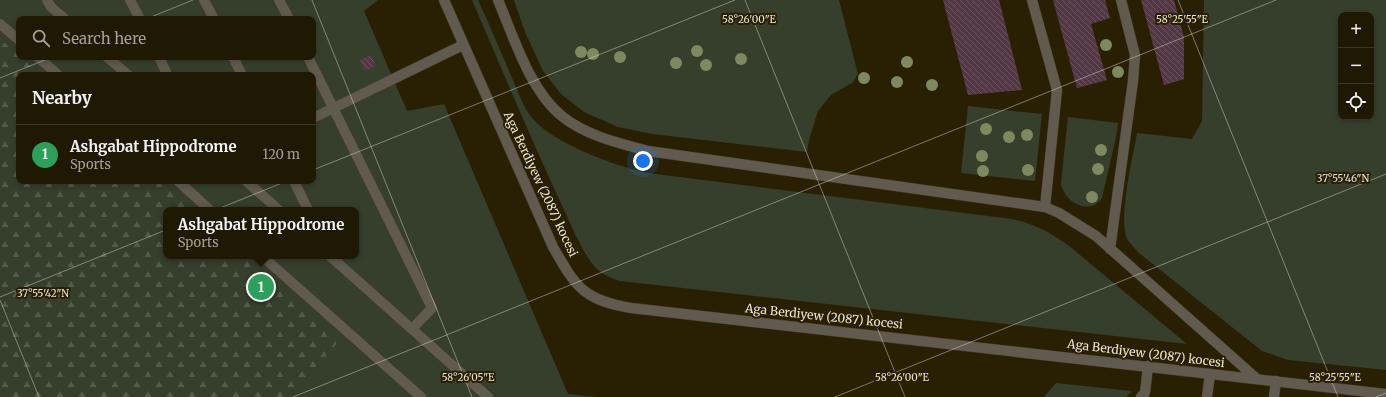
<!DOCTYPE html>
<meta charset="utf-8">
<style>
:root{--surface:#1f1803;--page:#2c2512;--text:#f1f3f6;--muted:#a1a09a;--line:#3c3725;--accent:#fd8ebf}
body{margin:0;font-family:Merriweather,serif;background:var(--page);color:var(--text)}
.controls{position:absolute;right:12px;top:12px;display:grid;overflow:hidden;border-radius:8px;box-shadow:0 2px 6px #0003}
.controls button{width:36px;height:36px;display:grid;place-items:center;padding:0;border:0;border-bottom:1px solid var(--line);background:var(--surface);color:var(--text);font:20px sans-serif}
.you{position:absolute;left:643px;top:161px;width:14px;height:14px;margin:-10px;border:3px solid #fff;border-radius:50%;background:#1a73e8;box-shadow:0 0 0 6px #1a73e833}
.badge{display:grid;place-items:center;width:26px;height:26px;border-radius:50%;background:var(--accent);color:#fff;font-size:13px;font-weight:700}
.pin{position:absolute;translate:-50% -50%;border:2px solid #fff;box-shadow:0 1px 4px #0006}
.popup{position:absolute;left:163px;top:207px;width:196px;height:52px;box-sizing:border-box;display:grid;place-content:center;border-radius:8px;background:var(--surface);filter:drop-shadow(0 1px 3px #0005);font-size:13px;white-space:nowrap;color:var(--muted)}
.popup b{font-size:15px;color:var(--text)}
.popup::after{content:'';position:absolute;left:50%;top:100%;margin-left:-8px;border:8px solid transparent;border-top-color:var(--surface)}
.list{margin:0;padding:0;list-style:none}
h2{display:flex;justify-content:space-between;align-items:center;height:52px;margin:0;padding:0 16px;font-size:17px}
h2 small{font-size:13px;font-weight:400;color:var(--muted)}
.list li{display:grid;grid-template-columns:26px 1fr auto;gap:12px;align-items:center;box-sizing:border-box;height:60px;padding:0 16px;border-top:1px solid var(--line)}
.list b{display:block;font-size:15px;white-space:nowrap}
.list p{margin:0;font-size:13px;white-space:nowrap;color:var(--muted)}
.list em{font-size:13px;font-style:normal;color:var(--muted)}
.icon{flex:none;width:22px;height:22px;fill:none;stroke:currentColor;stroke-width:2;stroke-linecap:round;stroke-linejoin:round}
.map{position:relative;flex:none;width:1386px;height:397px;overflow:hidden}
.search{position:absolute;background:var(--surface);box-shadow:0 2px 6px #0003;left:16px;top:16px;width:300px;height:44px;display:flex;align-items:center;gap:10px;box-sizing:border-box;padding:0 14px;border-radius:8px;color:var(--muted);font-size:15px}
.panel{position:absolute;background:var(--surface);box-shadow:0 2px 6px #0003;left:16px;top:72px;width:300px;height:112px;border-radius:8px}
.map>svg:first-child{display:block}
.grass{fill:#353f2c;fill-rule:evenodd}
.forest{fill:url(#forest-firs)}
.building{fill:url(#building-back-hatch)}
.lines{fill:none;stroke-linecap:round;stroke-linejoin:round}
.minor-casing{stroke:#443b21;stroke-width:11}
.minor{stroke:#615b4f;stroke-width:10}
.tree{fill:#7e895f}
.ticks{fill:none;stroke:#e9e3d3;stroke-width:1;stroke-opacity:0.45}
.labels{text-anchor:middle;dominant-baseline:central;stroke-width:4;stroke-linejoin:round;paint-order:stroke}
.street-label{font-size:12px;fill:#e9e3d3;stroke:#292004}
.ticks-label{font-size:10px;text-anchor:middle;fill:#e9e3d3;stroke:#292004;stroke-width:4;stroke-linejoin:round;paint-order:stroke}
</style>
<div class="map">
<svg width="1386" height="397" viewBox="0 0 1386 397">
<defs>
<pattern id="forest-firs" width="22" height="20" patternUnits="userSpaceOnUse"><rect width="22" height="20" fill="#353f2c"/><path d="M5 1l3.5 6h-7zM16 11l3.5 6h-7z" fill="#525b4a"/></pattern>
<pattern id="building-back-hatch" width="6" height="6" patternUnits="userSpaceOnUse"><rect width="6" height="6" fill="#543745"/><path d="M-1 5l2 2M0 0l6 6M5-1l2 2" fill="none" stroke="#6d545f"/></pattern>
</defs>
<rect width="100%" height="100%" fill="#292004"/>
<g class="grass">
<path d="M0,0h378l-14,11 43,100 37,-7 124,290 29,3h-597zM19,19h294v38h-294zM19,75h294v106h-294zM166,210h190v46h-190z"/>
<path d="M472,0h6c12,26 23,52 34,78 6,13 11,30 21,41 22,25 82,47 115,54l364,46c23,5 37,13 56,26l119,99 -567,-63c-9,-3 -17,-6 -24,-13 -14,-15 -27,-48 -36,-67 -31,-66 -59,-134 -88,-201z"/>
<path d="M514,0h325l19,74 -6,9 -21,12 -13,16 -9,29 -2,12 -155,-18 -34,-7 -34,-15 -23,-18 -18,-23 -18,-39z"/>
<path d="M1204,0h182v370l-98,-10 -26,-9 -123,-98c-4,-5 -9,-9 -12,-14 -9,-22 6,-82 10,-106l55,6 10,-18zM1341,15h30v102h-30z"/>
<path d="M968,106l74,8 -7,67 -74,-8z"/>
<path d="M1068,117l50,6 -2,14 -14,61c-13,19 -39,3 -41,-15z"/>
<path d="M1056,383l76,8 -6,6h-82z"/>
</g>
<path class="forest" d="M0,39l41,36h-22v106h141l33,29h-27v46h79l95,84 -50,57h-290z"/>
<g class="building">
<path d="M943,0h56l23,90 -54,5z"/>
<path d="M1053,0h52l5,18 -19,6 16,56 -30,8z"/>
<path d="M1141,0h33l10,37v42l-20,6z"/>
<path d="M371,55l5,11 -11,5 -5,-11z"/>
</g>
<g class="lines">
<g class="minor-casing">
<g id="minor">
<path d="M47,0l4,7 14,12"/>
<path d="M130,0l10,19"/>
<path d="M204,0l10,19"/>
<path d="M279,0l10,19"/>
<path d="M444,0l109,247c23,40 30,53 78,61l755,86"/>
<path d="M498,0c16,38 32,91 65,117 24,19 56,26 85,34l397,56 14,6 37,23 161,143"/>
<path d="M1032,0l25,90 -12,117"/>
<path d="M0,24l19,16"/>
<path d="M38,57l20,18"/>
<path d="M107,57l21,18"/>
<path d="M159,57l7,15 -2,3"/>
<path d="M233,57l9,18"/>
<path d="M308,57l124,251 -20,21"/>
<path d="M313,118l150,-73"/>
<path d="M178,181l32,29"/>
<path d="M246,181l33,29"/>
<path d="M294,181l14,29"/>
<path d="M1110,249l23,-168 2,-26 -14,-55"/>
<path d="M262,256l159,141"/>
<path d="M330,256l158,141"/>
<path d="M1141,397l4,-4 3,-27"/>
<path d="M1207,397l3,-23"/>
<path d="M1274,397l2,-16"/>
</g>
</g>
<use href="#minor" class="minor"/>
</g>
<g class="tree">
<circle cx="1106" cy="45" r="6"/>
<circle cx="697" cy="51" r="6"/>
<circle cx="581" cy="52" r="6"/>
<circle cx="593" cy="54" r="6"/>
<circle cx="620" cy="57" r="6"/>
<circle cx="741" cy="59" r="6"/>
<circle cx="907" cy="62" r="6"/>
<circle cx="676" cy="63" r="6"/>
<circle cx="706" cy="65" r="6"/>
<circle cx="1118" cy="72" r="6"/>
<circle cx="864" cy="78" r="6"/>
<circle cx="897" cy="82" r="6"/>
<circle cx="932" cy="85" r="6"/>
<circle cx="986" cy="129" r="6"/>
<circle cx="1027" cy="135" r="6"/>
<circle cx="1009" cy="137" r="6"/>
<circle cx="1101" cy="150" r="6"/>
<circle cx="982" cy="156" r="6"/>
<circle cx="1098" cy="169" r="6"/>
<circle cx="1028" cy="170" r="6"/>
<circle cx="983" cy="171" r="6"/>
<circle cx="1092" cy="197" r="6"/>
</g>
<path class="ticks" d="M312,0l160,397M745,0l160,397M1178,0l160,397M146,19l47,-19M0,78l52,-21M313,170l422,-170M0,297l287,-116M0,300l39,97M293,397l983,-397M835,397l551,-223M1376,397l10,-4"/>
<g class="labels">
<g class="street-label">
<text transform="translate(541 184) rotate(65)">Aga Berdiyew (2087) kocesi</text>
<text transform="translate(824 316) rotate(6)">Aga Berdiyew (2087) kocesi</text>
<text transform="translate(1146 353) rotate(7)">Aga Berdiyew (2087) kocesi</text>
</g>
</g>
<g class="ticks-label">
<text x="749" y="23">58°26'00"E</text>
<text x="1182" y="23">58°25'55"E</text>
<text x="1343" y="182">37°55'46"N</text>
<text x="43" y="297">37°55'42"N</text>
<text x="468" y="381">58°26'05"E</text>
<text x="902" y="381">58°26'00"E</text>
<text x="1335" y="381">58°25'55"E</text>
</g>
</svg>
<div class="controls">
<button>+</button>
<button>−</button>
<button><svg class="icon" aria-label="locate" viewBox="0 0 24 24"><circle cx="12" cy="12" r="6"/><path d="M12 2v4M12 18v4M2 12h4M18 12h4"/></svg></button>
</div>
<div class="you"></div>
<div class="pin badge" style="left:261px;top:287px;background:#2e9e5b">1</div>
<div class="popup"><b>Ashgabat Hippodrome</b>Sports</div>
<div class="search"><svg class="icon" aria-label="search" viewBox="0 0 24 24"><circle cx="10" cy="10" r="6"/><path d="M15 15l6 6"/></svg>Search here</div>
<section class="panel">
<h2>Nearby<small></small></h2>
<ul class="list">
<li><span class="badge" style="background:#2e9e5b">1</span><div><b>Ashgabat Hippodrome</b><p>Sports</p></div><em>120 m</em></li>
</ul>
</section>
</div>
